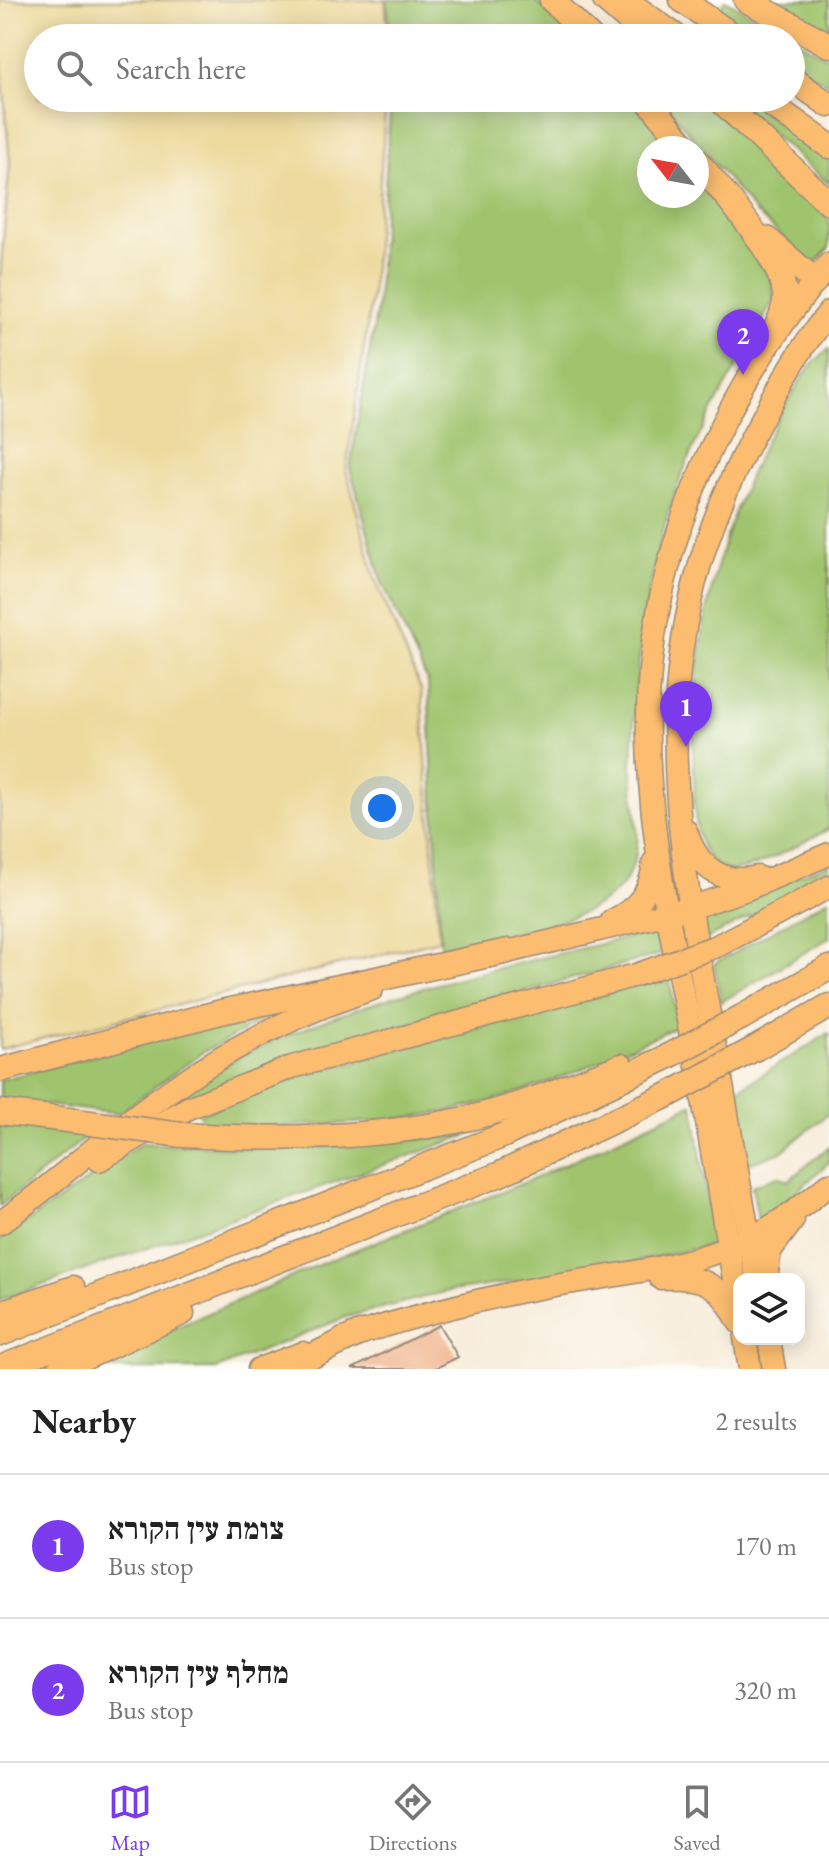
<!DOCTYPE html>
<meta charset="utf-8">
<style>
:root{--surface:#fff;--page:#f6f6f6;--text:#222;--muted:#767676;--line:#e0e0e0;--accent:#7c3aed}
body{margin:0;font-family:"EB Garamond","Frank Ruhl Libre",serif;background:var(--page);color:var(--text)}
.controls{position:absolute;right:24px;bottom:24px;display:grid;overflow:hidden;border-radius:16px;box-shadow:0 4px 20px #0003}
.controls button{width:72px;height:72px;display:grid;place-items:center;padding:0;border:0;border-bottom:2px solid var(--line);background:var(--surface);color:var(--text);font:40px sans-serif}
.compass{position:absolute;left:637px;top:136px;width:72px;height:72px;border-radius:50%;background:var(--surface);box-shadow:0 4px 20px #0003;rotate:301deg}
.you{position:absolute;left:382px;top:808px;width:28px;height:28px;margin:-20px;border:6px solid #fff;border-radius:50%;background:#1a73e8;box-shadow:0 0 0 12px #1a73e833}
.badge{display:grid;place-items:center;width:52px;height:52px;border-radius:50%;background:var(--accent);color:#fff;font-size:26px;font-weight:700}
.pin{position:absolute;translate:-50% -66px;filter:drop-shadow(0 2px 4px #0008)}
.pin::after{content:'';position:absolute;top:42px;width:28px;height:24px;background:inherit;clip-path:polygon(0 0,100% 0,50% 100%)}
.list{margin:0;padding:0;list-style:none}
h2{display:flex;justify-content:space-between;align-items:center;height:104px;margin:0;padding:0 32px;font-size:34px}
h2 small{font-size:26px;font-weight:400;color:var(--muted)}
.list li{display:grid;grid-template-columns:52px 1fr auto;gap:24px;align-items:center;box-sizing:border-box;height:144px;padding:0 32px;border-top:2px solid var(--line)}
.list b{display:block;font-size:30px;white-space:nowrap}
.list p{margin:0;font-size:26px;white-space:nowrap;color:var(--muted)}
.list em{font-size:26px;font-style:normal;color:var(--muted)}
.icon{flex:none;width:44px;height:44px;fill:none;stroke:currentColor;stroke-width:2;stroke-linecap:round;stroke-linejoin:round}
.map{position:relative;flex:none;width:829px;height:1369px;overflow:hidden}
.search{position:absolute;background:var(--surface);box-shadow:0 4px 20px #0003;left:24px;right:24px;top:24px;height:88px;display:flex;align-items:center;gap:20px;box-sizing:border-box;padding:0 28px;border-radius:44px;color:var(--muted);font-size:30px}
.sheet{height:392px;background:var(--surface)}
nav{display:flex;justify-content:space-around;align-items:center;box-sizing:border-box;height:112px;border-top:2px solid var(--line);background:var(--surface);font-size:22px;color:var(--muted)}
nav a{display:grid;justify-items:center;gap:4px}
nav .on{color:var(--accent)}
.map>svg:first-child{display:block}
.green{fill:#a0c46e;stroke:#6e7746;stroke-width:2}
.sand{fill:#eeda9e;stroke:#94825e;stroke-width:2}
.building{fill:#f1b087}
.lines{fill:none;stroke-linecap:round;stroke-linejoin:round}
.major-casing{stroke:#998a7b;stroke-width:25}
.highway-casing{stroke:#998a7b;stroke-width:27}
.major{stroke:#fcbd6f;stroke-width:22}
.highway{stroke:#fcbd6f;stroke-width:24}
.major-bridge-casing{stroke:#998a7b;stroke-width:25;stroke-linecap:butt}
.highway-bridge-casing{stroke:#998a7b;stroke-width:27;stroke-linecap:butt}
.major-bridge{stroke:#fcbd6f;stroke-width:22}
.highway-bridge{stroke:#fcbd6f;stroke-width:24}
</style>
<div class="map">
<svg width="829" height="1369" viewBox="0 0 829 1369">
<rect width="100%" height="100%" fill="#fdfcf7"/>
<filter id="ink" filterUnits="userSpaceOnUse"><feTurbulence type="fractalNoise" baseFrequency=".0125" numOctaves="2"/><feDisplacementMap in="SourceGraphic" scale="16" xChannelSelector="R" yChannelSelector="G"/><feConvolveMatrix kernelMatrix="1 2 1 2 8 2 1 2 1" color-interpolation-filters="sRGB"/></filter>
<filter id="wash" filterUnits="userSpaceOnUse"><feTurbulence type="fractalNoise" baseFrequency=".006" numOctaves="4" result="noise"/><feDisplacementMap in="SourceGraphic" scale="32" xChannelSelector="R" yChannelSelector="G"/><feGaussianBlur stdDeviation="1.8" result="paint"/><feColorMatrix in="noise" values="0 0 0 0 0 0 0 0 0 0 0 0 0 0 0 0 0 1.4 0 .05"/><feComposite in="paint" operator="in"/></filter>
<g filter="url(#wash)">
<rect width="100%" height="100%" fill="#f7ebd8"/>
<g class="green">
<path d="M387,0h148l41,38h-186z"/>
<path d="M725,0l104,58v27l-38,-24v-23h-36l-38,-25z"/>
<path d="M772,0h57v31z"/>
<path d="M391,98h244l41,50h-27v48h48v-20l75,102 2,20c-26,53 -59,102 -83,155 -38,83 -52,177 -57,267 0,16 -2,32 -2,48 0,38 16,79 -7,113 -31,46 -132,54 -184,66l-13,-265 -47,-102 -31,-112 27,-160z"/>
<path d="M660,98h42l127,122v28l-15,17 -59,-53z"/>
<path d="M731,98h15l83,63v23z"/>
<path d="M829,349v480c-21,10 -84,49 -105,40 -32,-14 -29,-58 -30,-86 -6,-126 21,-251 82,-361 16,-28 28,-54 53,-73z"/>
<path d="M829,864v12l-123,63 -4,-28z"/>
<path d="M829,899v39l-108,64 -7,-38z"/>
<path d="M656,931l5,23 -367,102 -108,45 -6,-10c145,-91 312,-121 476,-160z"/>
<path d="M669,977l9,49c-69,31 -137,64 -210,81 -86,20 -174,18 -261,21l-8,-14 100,-38z"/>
<path d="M300,1001l-97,51 -85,62 -118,-15v-19z"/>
<path d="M829,1033v80l-48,39 -33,12 -11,-74z"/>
<path d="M693,1104l21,141 -112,24 -158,23 -98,25 -130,52h-135l249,-109 201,-80z"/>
<path d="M0,1120l90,14 -90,72z"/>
<path d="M468,1135l-468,165v-60l142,-97 143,7z"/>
<path d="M829,1147v15l-48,44 -23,13 -6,-33 26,-10 10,5z"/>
</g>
<path class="sand" d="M0,0h385l3,38h-350v60h348l-14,195 -26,177 29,109 46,110 18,251 -439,109v-773l10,-113 -10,-117z"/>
<g id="blocks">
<path class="building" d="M439,1325l19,32 -24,12h-82z"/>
</g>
</g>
<g filter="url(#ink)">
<use href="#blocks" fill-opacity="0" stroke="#998a7b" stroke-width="2"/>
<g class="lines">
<g class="major-casing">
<g id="major">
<path d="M686,831c11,35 34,55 72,46"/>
<path d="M612,921c26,-13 39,-29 42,-59"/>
<path d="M717,946l112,-59"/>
<path d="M490,956l200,-48 57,-19 82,-35"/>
<path d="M99,1160l89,-52 104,-41 344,-92"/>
<path d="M0,1223c60,-43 114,-95 175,-136 61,-43 126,-75 197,-98"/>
<path d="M660,1278c44,-2 59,4 79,44"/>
<path d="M757,1279c-16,-81 -29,-163 -44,-244 -42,-227 -72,-392 43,-605 22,-41 44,-83 73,-118"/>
<path d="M766,1279l4,-28 23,-31"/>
<path d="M739,1306c-16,-85 -29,-171 -45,-256 -20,-102 -44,-206 -46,-311 -5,-176 70,-342 181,-475"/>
<path d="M343,1339c68,-23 136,-40 206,-53 115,-20 187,-20 280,-102"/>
<path d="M745,1339l5,30"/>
<path d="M769,1339l5,30"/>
<path d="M259,1369l44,-16"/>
</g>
</g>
<g class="highway-casing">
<g id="highway">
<path d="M552,0l39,38"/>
<path d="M605,0l44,38"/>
<path d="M625,0l53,38"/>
<path d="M682,0l54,38"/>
<path d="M746,0l83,45"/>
<path d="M791,78l38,27"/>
<path d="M646,98l41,50"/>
<path d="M718,98l111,105"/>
<path d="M762,98l67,48"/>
<path d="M697,161c24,29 88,100 88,136 0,15 -8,28 -14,41"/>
<path d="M767,239l48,42"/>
<path d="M742,1017l87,-49"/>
<path d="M756,1048l73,-42"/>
<path d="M0,1070l221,-58 287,-61"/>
<path d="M0,1112l60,7"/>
<path d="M182,1135c96,5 193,4 288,-17 52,-12 102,-33 151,-52"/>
<path d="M0,1313l73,-25"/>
<path d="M0,1334l502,-198 165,-79"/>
<path d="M0,1368l498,-193 170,-80"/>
<path d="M60,1369l122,-56"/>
<path d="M285,1369l75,-36"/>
</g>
</g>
<use href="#major" class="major"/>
<use href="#highway" class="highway"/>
<g class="major-bridge-casing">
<path id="major-bridge" d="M636,975l81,-29"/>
</g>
<g class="highway-bridge-casing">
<g id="highway-bridge">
<path d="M667,1057l75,-40"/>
<path d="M668,1095l88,-47"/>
<path d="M60,1119l122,16"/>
</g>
</g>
<use href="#major-bridge" class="major-bridge"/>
<use href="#highway-bridge" class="highway-bridge"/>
</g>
</g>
</svg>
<div class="controls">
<button><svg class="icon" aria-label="layers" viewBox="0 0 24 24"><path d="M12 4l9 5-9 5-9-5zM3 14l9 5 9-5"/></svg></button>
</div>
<svg class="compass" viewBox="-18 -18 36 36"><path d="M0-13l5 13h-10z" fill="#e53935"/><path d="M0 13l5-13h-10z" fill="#767676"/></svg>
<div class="you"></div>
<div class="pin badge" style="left:686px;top:747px">1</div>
<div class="pin badge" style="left:743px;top:375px">2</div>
<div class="search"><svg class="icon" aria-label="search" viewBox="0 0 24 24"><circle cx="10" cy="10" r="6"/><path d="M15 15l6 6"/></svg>Search here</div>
</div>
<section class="sheet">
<h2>Nearby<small>2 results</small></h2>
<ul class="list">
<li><span class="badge">1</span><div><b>צומת עין הקורא</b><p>Bus stop</p></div><em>170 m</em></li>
<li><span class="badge">2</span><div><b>מחלף עין הקורא</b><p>Bus stop</p></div><em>320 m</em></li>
</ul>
</section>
<nav>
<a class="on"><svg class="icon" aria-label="map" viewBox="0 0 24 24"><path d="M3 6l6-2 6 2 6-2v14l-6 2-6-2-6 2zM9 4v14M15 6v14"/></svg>Map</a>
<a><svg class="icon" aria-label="directions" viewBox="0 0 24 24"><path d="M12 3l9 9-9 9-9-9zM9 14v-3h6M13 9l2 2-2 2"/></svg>Directions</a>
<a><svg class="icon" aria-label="saved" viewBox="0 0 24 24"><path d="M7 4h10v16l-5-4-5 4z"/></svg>Saved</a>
</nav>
